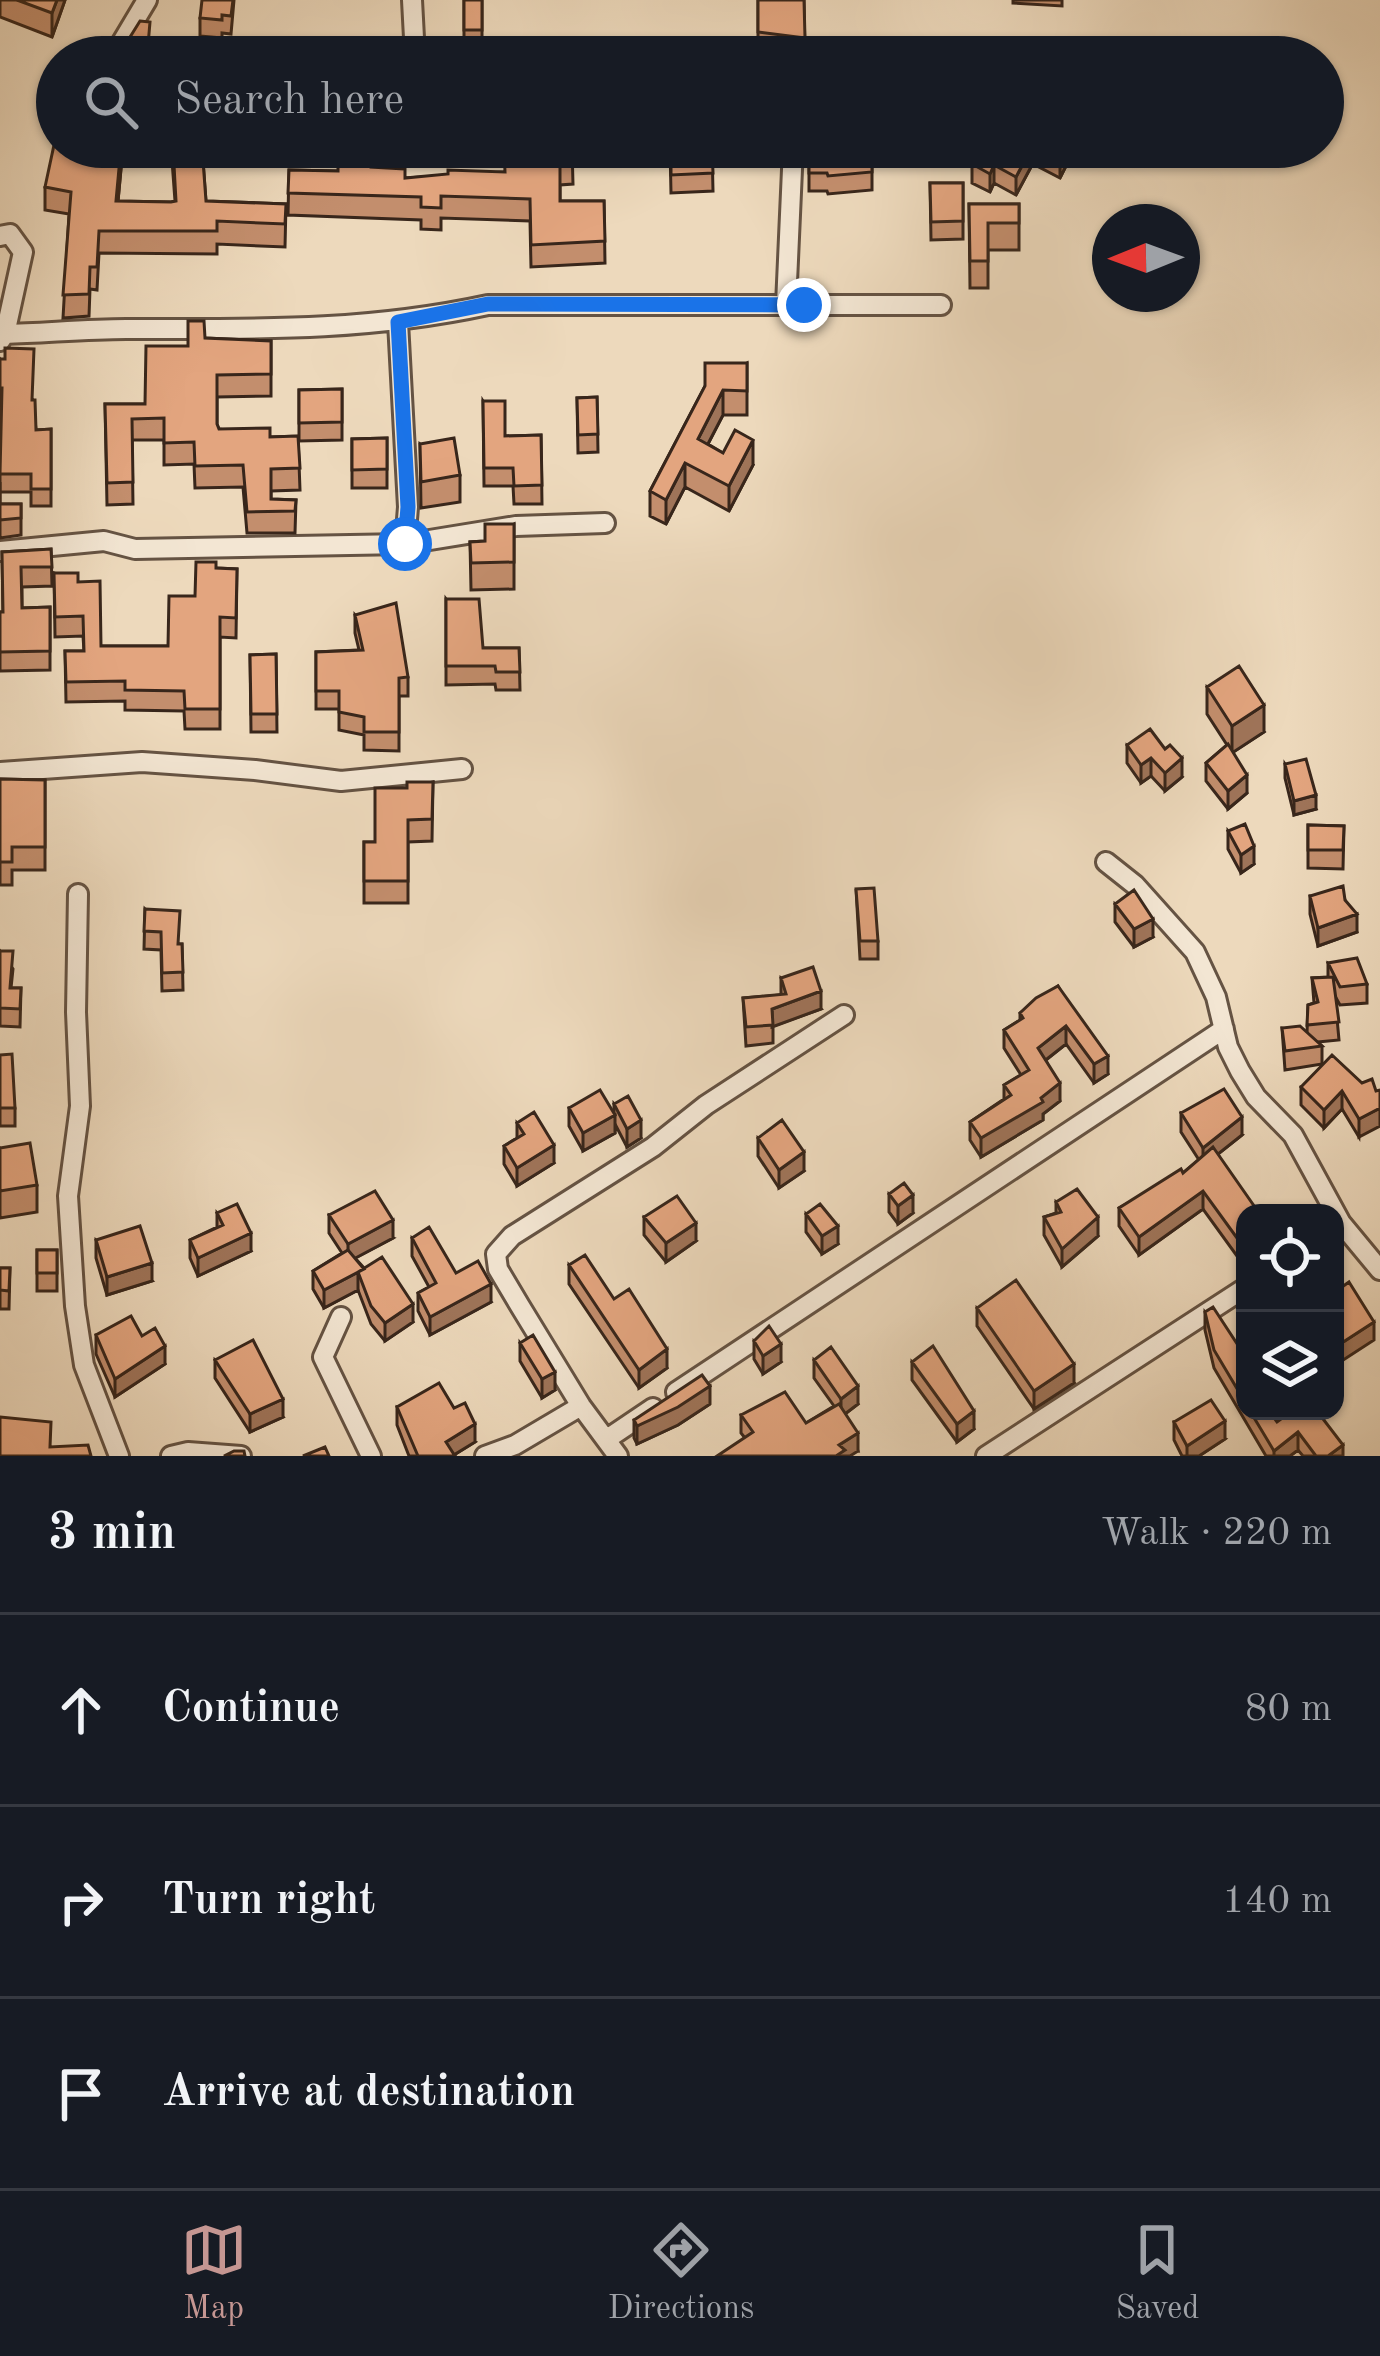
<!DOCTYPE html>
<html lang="en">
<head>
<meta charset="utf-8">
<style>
	:root { --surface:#171b24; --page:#242831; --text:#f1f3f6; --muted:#9ea1a6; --line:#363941; --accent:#c59692 }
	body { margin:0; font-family:"Old Standard TT",serif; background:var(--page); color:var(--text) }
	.controls { position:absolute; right:36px; bottom:36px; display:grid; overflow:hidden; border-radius:24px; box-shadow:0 3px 9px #0004 }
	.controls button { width:108px; height:108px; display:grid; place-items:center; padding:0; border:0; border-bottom:3px solid var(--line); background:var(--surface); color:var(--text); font:60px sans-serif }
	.compass { position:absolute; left:1092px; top:204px; width:108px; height:108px; border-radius:50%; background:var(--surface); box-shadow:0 3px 9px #0004; rotate:269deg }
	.stop { position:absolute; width:36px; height:36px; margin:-27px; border:9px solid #1a73e8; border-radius:50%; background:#fff }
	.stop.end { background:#1a73e8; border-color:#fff; box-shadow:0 3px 12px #0008 }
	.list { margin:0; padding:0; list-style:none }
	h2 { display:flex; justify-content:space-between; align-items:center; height:156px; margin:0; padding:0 48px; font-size:51px }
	h2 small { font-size:39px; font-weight:400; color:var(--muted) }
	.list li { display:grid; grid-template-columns:78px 1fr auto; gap:36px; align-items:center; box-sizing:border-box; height:192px; padding:0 48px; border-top:3px solid var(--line) }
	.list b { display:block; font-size:45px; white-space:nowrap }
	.list em { font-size:39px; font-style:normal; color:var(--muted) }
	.icon { flex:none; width:66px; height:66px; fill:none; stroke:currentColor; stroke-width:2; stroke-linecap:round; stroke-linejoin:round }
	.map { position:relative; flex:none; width:1380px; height:1456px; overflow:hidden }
	.search { position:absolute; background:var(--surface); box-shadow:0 3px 9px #0004; left:36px; right:36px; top:36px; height:132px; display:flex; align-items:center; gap:30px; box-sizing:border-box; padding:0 42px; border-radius:66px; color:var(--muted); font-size:45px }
	.sheet { height:732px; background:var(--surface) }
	nav { display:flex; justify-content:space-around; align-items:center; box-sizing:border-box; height:168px; border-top:3px solid var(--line); background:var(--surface); font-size:33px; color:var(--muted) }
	nav a { display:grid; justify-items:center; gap:6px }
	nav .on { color:var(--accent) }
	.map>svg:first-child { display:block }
</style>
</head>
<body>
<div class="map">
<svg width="1380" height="1456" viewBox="0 0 1380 1456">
	<rect width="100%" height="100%" fill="#edd9bc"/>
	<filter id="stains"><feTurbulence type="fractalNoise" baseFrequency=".00167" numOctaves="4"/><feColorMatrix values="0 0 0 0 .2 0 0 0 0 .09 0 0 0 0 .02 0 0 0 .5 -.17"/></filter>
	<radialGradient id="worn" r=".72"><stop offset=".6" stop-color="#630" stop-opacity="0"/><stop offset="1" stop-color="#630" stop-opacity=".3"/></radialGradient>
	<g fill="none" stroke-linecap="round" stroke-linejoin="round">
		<defs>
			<path id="minor" d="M412,0L415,57
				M113,57L147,0
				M0,236L10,234L23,252L5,334
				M786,305L793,147
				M398,322L408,507L405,544
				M0,341L5,334C45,333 86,329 126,329C253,329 363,332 488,305H941
				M0,551L104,541L135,549L405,544L516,526L605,523
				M0,772L142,762L255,770L341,781L462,769
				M1106,862L1135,885L1195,952L1216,997L1228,1047L1240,1071L1256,1097L1293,1135L1341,1223L1380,1270
				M78,894L76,1012L80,1106L68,1196L75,1306L84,1365L119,1456
				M341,1317L323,1357L371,1456
				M676,1392L1224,1029
				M607,1439L653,1408
				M171,1456L188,1452L241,1456
				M485,1456L515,1445L581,1406
				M618,1456L581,1406L520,1306L498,1269L496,1254L512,1236L653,1147L706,1105L844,1015
				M986,1456L1245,1288"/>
		</defs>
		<!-- minor casing -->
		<use href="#minor" stroke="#655343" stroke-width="24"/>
		<!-- minor -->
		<use href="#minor" stroke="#f3e6d3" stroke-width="18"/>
	</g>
	<!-- wall -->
	<path fill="#c38e6d" stroke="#38261b" stroke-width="3" d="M0,0H65L52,37L0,17Z
		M234,0L231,34L222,33V38L200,36V18Z
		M464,0H482V50H464Z
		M758,0H804L805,56L758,50Z
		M1013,0H1062V6L1013,3Z
		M99,147H123L118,201L171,202L175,201L171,147H202L206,201L286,204L285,247L217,244V254L99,253L97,290L90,289L89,316L63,318L69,214L45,210V187L98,151Z
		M572,147L573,184L560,185V201H604L605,263L531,267L530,221L441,218V230L421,229V220L288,215L289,170L338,171L371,167L405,178L504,172Z
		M670,147H712L713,191L671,193Z
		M809,147L872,148V190L828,194L827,191H809Z
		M1072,147V154L1060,178L1039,167V149Z
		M972,164L1032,165L1016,195L994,183L990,192L972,183Z
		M930,183H963V239L931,240Z
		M969,204H1019V250H988V288H970Z
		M205,338L271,341V396L217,397V424L219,429L270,437L298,436L300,490L271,491V499L296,500L295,533H247L243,487L195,488L194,464L164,465V440H132L133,504L107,505L105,404H145L188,346Z
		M0,359L33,400L36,430L51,429V506H31V492H0V504H21V535L0,538V436H2V406H0Z
		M747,363V415H723L708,444L723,453L753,465L729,511L685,487L666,524L650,516V491L705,386Z
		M342,389V440L299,441V390Z
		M597,397L598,452L578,453L577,398Z
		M483,401L505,436L541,435L542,504H514L513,486H484Z
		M387,438V488H352V439Z
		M420,444L460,475V502L421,508Z
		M514,524V589L471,590L470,542L485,541Z
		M51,549L52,586L22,587V608L50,607V670L0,671V612H3L2,552Z
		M216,568L237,569L236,638L220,637V729H185L184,711L125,710V701L66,702L65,651H84L83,636L55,637L54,573L78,582L101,646H168L195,596Z
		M446,599L483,648H519L520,690H496L495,684L446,685Z
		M355,615L408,677V696H399V751L364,750V735L339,730V709H316V652L359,650L355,633Z
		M276,654L277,732H251L250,655Z
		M1207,687L1264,732L1233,752L1247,793L1228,809L1206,781V763L1227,745L1207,714Z
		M1127,745L1182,777L1165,791L1151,776L1141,783L1127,763Z
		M1285,764L1316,809L1294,815L1285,778Z
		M0,779L45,780V870H12V885H0Z
		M433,782L432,841L408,842V903H364V842H375L407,788Z
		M1308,825L1344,826L1343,869L1308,868Z
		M1228,831L1254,864L1241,873L1228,849Z
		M856,889L878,941V959H860Z
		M1310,896L1345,900L1357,932L1318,946L1310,914Z
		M1115,904L1153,937L1134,947L1115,922Z
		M145,909L179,944H182L183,990L162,991L161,950L144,949Z
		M0,951L13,969L11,988H21L20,1027L0,1026Z
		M1328,963L1367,984V1003L1340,1005L1335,996L1339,1040L1318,1042L1322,1046V1064L1285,1070L1282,1028L1307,1033L1308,1005L1314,1003L1312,978L1328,977Z
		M781,978L821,1009L773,1026V1043L746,1046L743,998L781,995Z
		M1058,986L1108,1074L1094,1083L1066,1044L1046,1060L1060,1101L1043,1114V1120L981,1157L970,1140V1122L1004,1099V1085L1021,1075L1004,1048V1030L1020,1020V1013Z
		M0,1055L15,1108V1126H0Z
		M1362,1083L1359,1137L1342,1109L1324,1128L1301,1105V1087Z
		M614,1104L641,1138L627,1147L615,1124V1133L583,1151L569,1126V1108L614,1113Z
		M1181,1113L1242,1135L1218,1154L1245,1213V1267L1203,1209L1139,1255L1119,1226V1208L1183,1173L1199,1160L1181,1132Z
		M517,1123L554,1163L517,1186L504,1164V1146L517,1138Z
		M758,1138L804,1171L779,1188L758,1156Z
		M0,1148L37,1185V1212L0,1218Z
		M889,1194L913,1213L898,1224L889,1212Z
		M1056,1202L1098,1236L1062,1267L1044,1235V1217L1056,1213Z
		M217,1213L251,1251L198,1276L190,1258V1240L217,1227Z
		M806,1214L838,1244L822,1254L806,1232Z
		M329,1215L393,1238L355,1258L413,1322L385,1341L371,1324L358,1290L324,1308L313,1289V1271L342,1253L329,1233Z
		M644,1217L696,1241L666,1262L644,1235Z
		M412,1238L456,1273L491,1302L430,1335L418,1311V1293L429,1287L412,1256Z
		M96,1240L152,1281L107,1295L96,1258Z
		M37,1250H57V1291H37Z
		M569,1265L667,1368L639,1388L569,1284Z
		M0,1268H10L9,1309H0Z
		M977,1308L1074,1383L1034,1409L977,1326Z
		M1205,1312L1245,1356V1411H1269L1277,1422L1343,1456H1303L1298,1450L1290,1456H1266L1214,1368L1205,1330Z
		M96,1335L142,1336L165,1364L115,1397L96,1354Z
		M754,1341L781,1362L763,1374L754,1359Z
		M520,1343L555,1390L542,1398L520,1361Z
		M215,1360L283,1417L250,1432L215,1378Z
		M814,1360L858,1404L845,1414L858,1451L745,1438L741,1433V1415L806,1423L834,1406L814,1378Z
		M912,1362L974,1429L957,1442L912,1380Z
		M710,1404L678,1425L637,1444L634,1438V1420Z
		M397,1407L475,1442L454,1455L455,1456H409L397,1425Z
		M1174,1422L1225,1439L1199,1456H1182L1174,1440Z"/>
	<!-- shaded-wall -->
	<path fill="#9f7459" stroke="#38261b" stroke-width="3" d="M57,0H65L52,37V13Z
		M121,147H123L116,223V201Z
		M1032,147V165L1016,195V177Z
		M1066,147H1072V154L1060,178V159Z
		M994,165V183L990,192V174Z
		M723,390V415L698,463V439Z
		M753,440V465L729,511V486Z
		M685,463V487L666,524V500Z
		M1264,705V732L1232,753V726Z
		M1151,758V776L1141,783V765Z
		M1182,758V777L1165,791V773Z
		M1247,775V793L1228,809V791Z
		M1316,795V809L1294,815V801Z
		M1254,846V864L1241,873V855Z
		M1357,914V932L1318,946V928Z
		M1153,919V937L1134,947V929Z
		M821,991V1009L772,1027V1009Z
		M1066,1026V1044L1038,1066V1048Z
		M1108,1056V1074L1094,1083V1064Z
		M1060,1083V1101L1043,1114V1120L981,1157V1138Z
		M1342,1091V1109L1324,1128V1110Z
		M1380,1108V1126L1359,1137V1119Z
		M615,1115V1133L583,1151V1133Z
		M1242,1117V1135L1203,1166V1148Z
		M641,1120V1138L627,1147V1129Z
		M554,1145V1163L517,1186V1168Z
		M804,1152V1171L779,1188V1170Z
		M1203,1191V1209L1139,1255V1237Z
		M913,1195V1213L898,1224V1206Z
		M1098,1217V1236L1062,1267V1249Z
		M393,1220V1238L348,1262V1244Z
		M696,1223V1241L666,1262V1243Z
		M838,1226V1244L822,1254V1236Z
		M251,1233V1251L198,1276V1258Z
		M152,1263V1281L107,1295V1277Z
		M364,1269L358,1272V1290L324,1308V1290Z
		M491,1284V1302L430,1335V1317Z
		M413,1304V1322L385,1341V1323Z
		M1374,1322V1340L1337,1364V1346Z
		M781,1344V1362L763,1374V1356Z
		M165,1346V1364L115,1397V1379Z
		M667,1349V1368L639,1388V1370Z
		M1074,1364V1383L1034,1409V1391Z
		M555,1372V1390L542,1398V1379Z
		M710,1386V1404L678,1425L637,1444V1426Z
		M858,1386V1404L841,1417V1399Z
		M283,1399V1417L250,1432V1414Z
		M974,1411V1429L957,1442V1424Z
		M1225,1421V1439L1199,1456H1187V1446Z
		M475,1424V1442L452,1456L446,1442Z
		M1298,1432V1450L1290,1456H1274V1451Z
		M858,1433V1451L850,1456H836L839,1445Z
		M1343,1445V1456H1328Z"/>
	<!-- building -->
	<path fill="#e3a57f" stroke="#38261b" stroke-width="3" d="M17,0H57L52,13Z
		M202,0H233L231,16L222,15V20L200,18Z
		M464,0H482V30H464Z
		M758,0H804L805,38L758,32Z
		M140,21L150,22L147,57H122V50Z
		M54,145L57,147L98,151L99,147H121L116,201L171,202L176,201L173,147H202L206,201L286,204L285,224L217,221V231H99L97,267H90L89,294L63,295L71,192L45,187Z
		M338,147H371V167L405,169V178L448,174V170L505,172L504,147H572L573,162L560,163V201H604L605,241L531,245L530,199L441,196V208L421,207V197L288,193L289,170L338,171Z
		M671,147H712L713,173L671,175Z
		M809,147L872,148V172L828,176L827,173H809Z
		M981,147L1007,148L1032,147L1016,177L994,165L990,174L972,164Z
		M1040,147H1066L1060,159L1039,149Z
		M930,183H963V221L931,222Z
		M969,204H1019V223H988V261H970Z
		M188,321H204L205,338L271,341V374L217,375V424L219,429L270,428V437L298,436L300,468L271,469V499L296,500L295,511L247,512L243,465L195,466L194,442L164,443V418L132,419L133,482L107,483L105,404H145L146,346H188Z
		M5,348L34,349L32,400H35L36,430L51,429V489H31V474H0L2,388H0V359H5Z
		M705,363H747V391L723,390L698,439L723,453L735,430L753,440L729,486L685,463L666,500L650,491L705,386Z
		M342,389V422L299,423V390Z
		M597,397L598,434L578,435L577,398Z
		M483,401H505V436L541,435L542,485L514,486L513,468H484Z
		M387,438V469L352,470V439Z
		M454,438L460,475L421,482L420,444Z
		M0,482V504H21V518L0,520Z
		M485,524H514V562L471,563L470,542L485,541Z
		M51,549L52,567H21L22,608L50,607V651L0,652V612H3L2,552Z
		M196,562H216V568L237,569L236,618L220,617V709H185L184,691L125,690V681L66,682L65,651H84L83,616L55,617L54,573H78V582L100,581L101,646H168L169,596H195Z
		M446,599H479L483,648H519L520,672H496L495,666H446Z
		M396,603L408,677L399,678V732H364V717L339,712V691H316V652L363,650L355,615Z
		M276,654L277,714H251L250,655Z
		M1239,666L1264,705L1232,726L1207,687Z
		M1150,729L1165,749L1170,745L1182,758L1165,773L1151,758L1141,765L1127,745Z
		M1228,744L1247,775L1228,791L1206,763Z
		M1306,759L1316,795L1294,801L1285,764Z
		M0,779L45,780V847H12V862H0Z
		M407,782H433L432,819L408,820V881H364V842H375V788H407Z
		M1245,824L1254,846L1241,855L1228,831Z
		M1308,825L1344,826L1343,850H1308Z
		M1343,886L1345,900L1357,914L1318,928L1310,896Z
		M874,888L878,941H860L856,889Z
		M1134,890L1153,919L1134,929L1115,904Z
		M145,909L180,911L178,944H182L183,972L162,973L161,932L144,931Z
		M0,951H13L10,988H21L20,1009L0,1008Z
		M1357,958L1367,984L1340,987L1328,963Z
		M813,967L821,991L772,1009L773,1025L746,1027L743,998L786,994L781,978Z
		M1333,977L1339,1022L1307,1025L1308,1005L1318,1002L1312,978Z
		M1058,986L1108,1056L1094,1064L1066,1026L1038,1048L1060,1083L1041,1098L1043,1102L981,1138L970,1122L1011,1095L1004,1085L1029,1070L1004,1030L1023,1018L1020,1013L1036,998Z
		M1300,1026L1322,1046L1285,1051L1282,1028Z
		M12,1054L15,1108H0V1055Z
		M1332,1055L1362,1083L1372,1079L1376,1091L1380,1090V1108L1359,1119L1342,1091L1324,1110L1301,1087Z
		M1224,1089L1242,1117L1203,1148L1181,1113Z
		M600,1090L615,1115L583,1133L569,1108Z
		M628,1096L641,1120L627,1129L614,1104Z
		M534,1112L554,1145L517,1168L504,1146L524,1134L517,1123Z
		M782,1120L804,1152L779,1170L758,1138Z
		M30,1143L37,1185L0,1191V1148Z
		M1213,1147L1259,1213H1245V1249L1203,1191L1139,1237L1119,1208L1181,1169L1183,1173Z
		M904,1183L913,1195L898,1206L889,1194Z
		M1077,1189L1098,1217L1062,1249L1044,1217L1061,1212L1056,1202Z
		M375,1191L393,1220L348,1244L329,1215Z
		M677,1196L696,1223L666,1243L644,1217Z
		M237,1204L251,1233L198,1258L190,1240L223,1225L217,1213Z
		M820,1204L838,1226L822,1236L806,1214Z
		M140,1226L152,1263L107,1277L96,1240Z
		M429,1227L456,1273L478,1261L491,1284L430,1317L418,1293L436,1283L412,1238Z
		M37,1250H57V1273H37Z
		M348,1250L364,1269L324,1290L313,1271Z
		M585,1255L614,1299L629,1289L667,1349L639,1370L569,1265Z
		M382,1257L413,1304L385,1323L371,1306L358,1272Z
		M0,1268H10L9,1291L0,1290Z
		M1016,1280L1074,1364L1034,1391L977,1308Z
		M1349,1282L1374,1322L1337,1346L1335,1343V1292Z
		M1213,1307L1245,1356V1402L1214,1350L1205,1312Z
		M131,1316L142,1336L155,1328L165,1346L115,1379L96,1335Z
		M769,1326L781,1344L763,1356L754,1341Z
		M533,1335L555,1372L542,1379L520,1343Z
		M253,1340L283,1399L250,1414L215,1360Z
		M933,1346L974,1411L957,1424L912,1362Z
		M831,1347L858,1386L841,1399L814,1360Z
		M702,1375L710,1386L678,1407L637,1426L634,1420Z
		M439,1383L454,1408L465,1403L475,1424L446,1442L455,1456H418L397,1407Z
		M785,1392L806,1423L839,1404L858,1433L839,1445L845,1450L836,1456H717L753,1432L741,1415Z
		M1211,1400L1225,1421L1187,1446L1174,1422Z
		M1250,1411H1269L1277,1422L1292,1411H1317L1343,1445L1328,1456H1316L1298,1432L1274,1451Z
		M0,1417L51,1422L50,1447L88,1445L91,1456H0Z
		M325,1447L329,1456H303Z
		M234,1451H244L245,1456H224Z"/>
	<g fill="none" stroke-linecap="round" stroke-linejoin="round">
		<!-- route -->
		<path stroke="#1a73e8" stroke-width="15" d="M405,544L408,507L398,322L488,304L804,305"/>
	</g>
	<rect width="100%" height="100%" filter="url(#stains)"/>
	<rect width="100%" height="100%" fill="url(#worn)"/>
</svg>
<div class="controls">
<button><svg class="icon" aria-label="locate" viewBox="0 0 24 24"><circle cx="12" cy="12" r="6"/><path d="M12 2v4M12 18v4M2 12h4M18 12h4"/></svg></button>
<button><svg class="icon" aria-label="layers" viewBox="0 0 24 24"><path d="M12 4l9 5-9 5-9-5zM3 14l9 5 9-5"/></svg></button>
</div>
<svg class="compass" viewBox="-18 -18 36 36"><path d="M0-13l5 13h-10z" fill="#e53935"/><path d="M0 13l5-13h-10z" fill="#9ea1a6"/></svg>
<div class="stop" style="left:405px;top:544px"></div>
<div class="stop end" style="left:804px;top:305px"></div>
<div class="search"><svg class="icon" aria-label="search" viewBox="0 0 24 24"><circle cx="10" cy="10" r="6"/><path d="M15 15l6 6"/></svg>Search here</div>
</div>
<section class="sheet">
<h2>3 min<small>Walk · 220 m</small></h2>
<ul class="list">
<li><svg class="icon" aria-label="ahead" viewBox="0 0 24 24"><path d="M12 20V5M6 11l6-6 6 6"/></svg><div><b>Continue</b></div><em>80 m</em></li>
<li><svg class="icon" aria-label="right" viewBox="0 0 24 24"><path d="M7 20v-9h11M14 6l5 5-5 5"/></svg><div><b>Turn right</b></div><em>140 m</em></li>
<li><svg class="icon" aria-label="arrive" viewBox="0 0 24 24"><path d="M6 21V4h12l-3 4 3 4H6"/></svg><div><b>Arrive at destination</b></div></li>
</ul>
</section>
<nav>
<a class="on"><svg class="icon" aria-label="map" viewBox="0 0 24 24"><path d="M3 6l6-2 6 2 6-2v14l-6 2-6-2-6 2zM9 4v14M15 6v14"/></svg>Map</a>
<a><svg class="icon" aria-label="directions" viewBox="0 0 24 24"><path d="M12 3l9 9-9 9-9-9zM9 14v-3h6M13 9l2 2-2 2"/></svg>Directions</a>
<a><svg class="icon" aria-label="saved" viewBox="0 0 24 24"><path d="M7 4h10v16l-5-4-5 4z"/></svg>Saved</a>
</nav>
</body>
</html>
